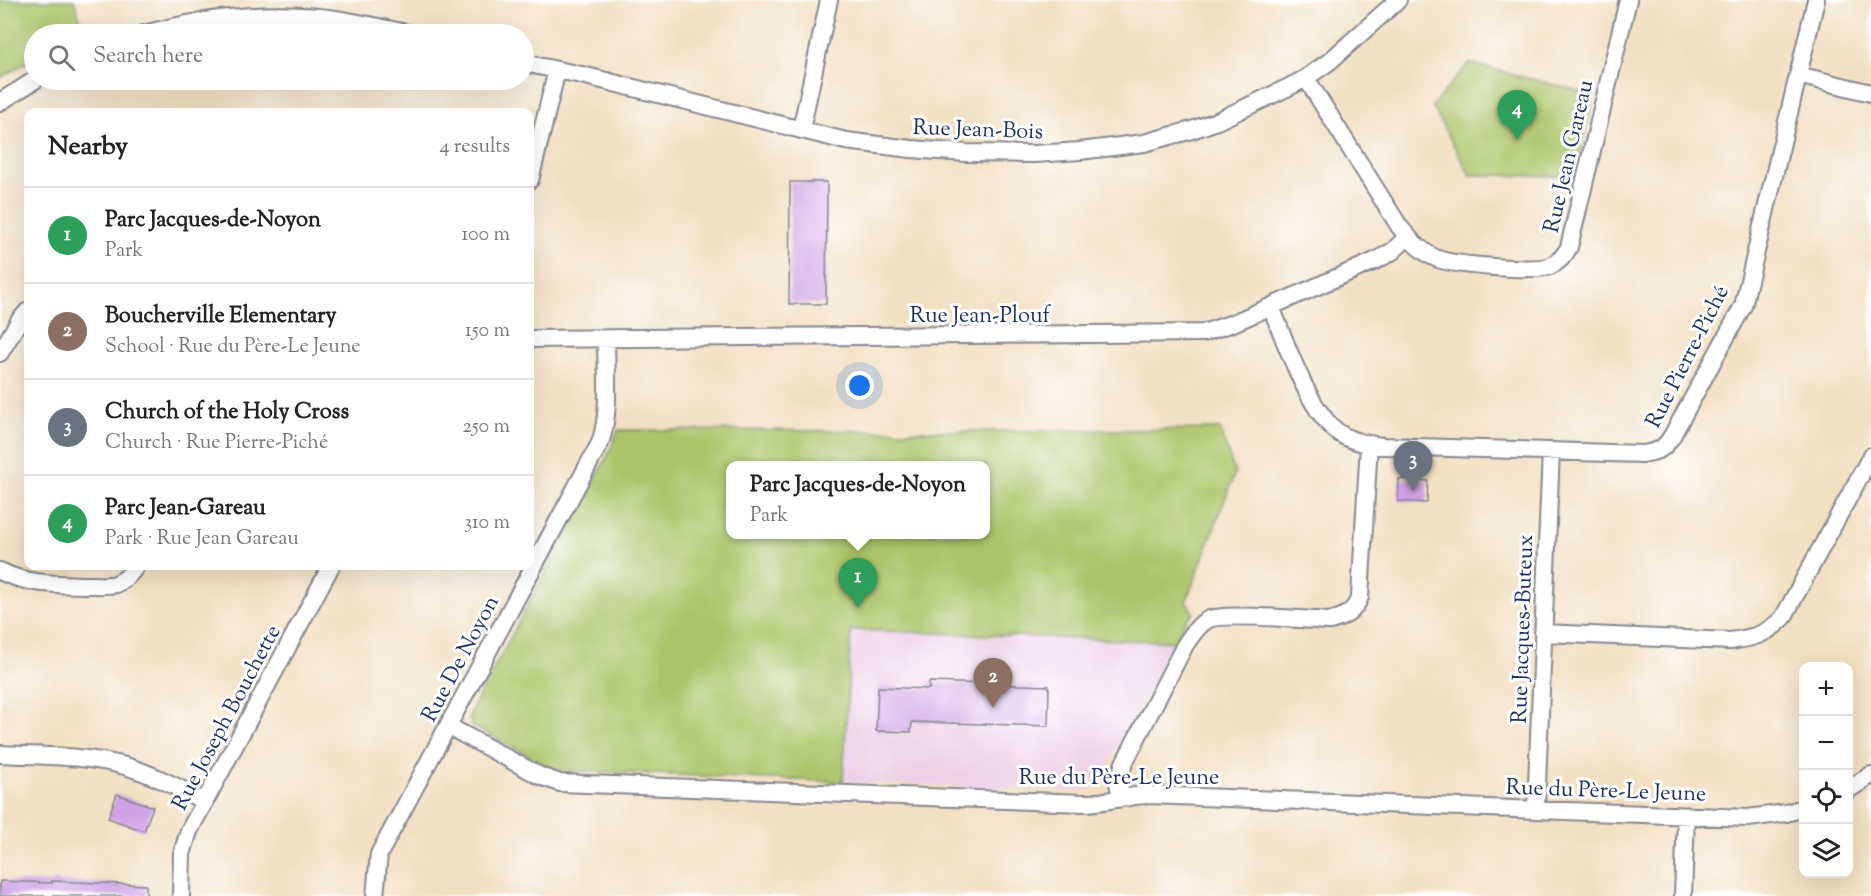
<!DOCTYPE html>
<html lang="en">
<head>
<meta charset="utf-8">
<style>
	:root { --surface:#fff; --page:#f6f6f6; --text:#222; --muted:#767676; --line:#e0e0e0; --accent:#7c3aed }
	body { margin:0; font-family:"Sorts Mill Goudy",serif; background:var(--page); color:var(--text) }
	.controls { position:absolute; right:18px; bottom:18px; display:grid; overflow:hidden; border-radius:12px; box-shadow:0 6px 24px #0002 }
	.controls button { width:54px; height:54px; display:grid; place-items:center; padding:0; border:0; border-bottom:2px solid var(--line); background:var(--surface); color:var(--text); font:30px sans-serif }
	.you { position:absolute; left:860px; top:386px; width:21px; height:21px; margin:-15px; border:4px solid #fff; border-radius:50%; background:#1a73e8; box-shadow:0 0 0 9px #1a73e833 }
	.badge { display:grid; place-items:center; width:39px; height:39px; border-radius:50%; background:var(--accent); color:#fff; font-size:20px; font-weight:700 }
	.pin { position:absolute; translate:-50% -50px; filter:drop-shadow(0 2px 3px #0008) }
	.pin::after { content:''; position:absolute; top:32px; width:21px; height:18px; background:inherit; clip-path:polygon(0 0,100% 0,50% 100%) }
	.popup { position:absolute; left:726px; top:461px; width:264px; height:78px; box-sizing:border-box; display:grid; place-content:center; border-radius:12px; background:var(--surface); filter:drop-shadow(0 2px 4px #0005); font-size:20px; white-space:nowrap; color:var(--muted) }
	.popup b { font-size:22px; color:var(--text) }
	.popup::after { content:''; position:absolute; left:50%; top:100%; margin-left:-12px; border:12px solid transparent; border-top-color:var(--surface) }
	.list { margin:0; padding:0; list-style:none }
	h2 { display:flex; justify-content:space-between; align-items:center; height:78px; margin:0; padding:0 24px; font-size:26px }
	h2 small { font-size:20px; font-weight:400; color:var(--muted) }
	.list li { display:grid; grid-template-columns:39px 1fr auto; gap:18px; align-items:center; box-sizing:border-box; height:96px; padding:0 24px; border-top:2px solid var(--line) }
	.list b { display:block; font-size:22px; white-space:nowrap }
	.list p { margin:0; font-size:20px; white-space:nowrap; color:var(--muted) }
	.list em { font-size:20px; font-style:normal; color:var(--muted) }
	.icon { flex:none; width:33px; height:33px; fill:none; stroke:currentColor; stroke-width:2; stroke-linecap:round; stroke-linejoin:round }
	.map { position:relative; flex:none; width:1871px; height:896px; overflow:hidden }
	.search { position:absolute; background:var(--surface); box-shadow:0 6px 24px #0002; left:24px; top:24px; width:510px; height:66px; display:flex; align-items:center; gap:15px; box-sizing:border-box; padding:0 21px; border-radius:33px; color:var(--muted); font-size:22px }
	.panel { position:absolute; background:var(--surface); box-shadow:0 6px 24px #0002; left:24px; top:108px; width:510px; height:462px; border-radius:12px }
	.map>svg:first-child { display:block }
</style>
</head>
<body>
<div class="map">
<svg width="1871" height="896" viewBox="0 0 1871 896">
	<rect width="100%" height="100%" fill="#fff"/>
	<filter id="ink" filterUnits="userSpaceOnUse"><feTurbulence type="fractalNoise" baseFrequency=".0167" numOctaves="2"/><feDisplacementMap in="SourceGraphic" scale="12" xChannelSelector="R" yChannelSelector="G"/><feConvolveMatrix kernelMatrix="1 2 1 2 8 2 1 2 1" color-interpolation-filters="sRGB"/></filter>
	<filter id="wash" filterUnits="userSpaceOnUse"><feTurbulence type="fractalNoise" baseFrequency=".008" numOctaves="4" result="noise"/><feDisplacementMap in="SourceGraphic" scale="24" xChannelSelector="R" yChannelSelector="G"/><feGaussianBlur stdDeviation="1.35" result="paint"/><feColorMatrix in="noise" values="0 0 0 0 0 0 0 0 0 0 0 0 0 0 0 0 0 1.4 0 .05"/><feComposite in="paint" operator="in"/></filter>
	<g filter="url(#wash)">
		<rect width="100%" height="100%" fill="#f2e0c2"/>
		<!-- built -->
		<path fill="#edd0e8" d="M851,630L1175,642L1104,773L1098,784L1090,789L1084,791L843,782Z"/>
		<!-- green -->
		<path fill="#acc469" stroke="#647a64" stroke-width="1.5" fill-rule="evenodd" d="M0,0H74L85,34H34V58L0,78Z
			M1469,63L1594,95L1575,176L1470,175L1432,106Z
			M1220,429L1235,473L1186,602L1194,613L1185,621L1175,642L851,630L843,782L556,770L472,726L469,720L471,711L609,453L618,430L984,431ZM730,466H986V534H730Z"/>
		<g id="blocks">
			<!-- building -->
			<path fill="#cfa0e4" d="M790,182H827L826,304H789Z
				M1399,479L1428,481L1427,503L1398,501Z
				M929,682L1049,686L1048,726L912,722L911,732L876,731L878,687L929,689Z
				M117,794L153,807L144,831L108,818Z
				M0,881L52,883V881L146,885V896H0Z"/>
		</g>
	</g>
	<g filter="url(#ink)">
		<use href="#blocks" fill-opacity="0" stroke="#868890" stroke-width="1.5"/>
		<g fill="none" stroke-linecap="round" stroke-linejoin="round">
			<defs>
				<path id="minor" d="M144,34C197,20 249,13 303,16C340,17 376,27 412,34
					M524,63L586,76L846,141L911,149L966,153L1034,154L1080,151L1144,143L1192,130L1217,121L1289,87L1306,78L1330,61L1398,0
					M1798,75L1871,93
					M1306,78L1399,226C1409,239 1422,253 1438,259C1454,265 1534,272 1550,266C1559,262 1565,255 1569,247L1628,0
					M0,102L35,80
					M801,130L829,0
					M530,180L557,70
					M1271,307C1286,342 1308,411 1339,433C1352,442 1367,444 1383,446L1643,454C1659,451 1663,450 1672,436L1743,306L1816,0
					M530,339L1203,333L1233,323L1377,260L1393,251L1407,237
					M0,353L19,321L28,311
					M0,571C27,585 57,584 87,585C96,585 107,586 116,584C125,580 131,574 136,566
					M1543,633L1730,641C1753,638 1766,635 1783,618L1871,456
					M448,726L540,776L560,783L1084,803C1106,803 1127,795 1149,795L1748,818L1786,813L1804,808
					M0,754C41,756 85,755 125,766C153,774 180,788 205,802
					M1848,790L1871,775
					M1121,797L1118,783L1124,763L1185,645C1191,636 1198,625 1207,620C1220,612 1310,620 1330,621C1345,617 1354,612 1360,597L1369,444
					M1536,808L1551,451
					M181,896L182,854L189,831L331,566
					M375,896L379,854L385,843L600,443C611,413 606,371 606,339
					M1683,896L1686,816"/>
			</defs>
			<!-- minor casing -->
			<use href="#minor" stroke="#868890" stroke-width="20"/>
			<!-- minor -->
			<use href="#minor" stroke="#fff" stroke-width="16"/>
		</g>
	</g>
	<g text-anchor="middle" stroke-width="6" stroke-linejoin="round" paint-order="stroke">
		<!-- street labels -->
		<g font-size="22" fill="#1b2f5e" stroke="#fff">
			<text transform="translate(978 128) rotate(2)" y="8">Rue Jean-Bois</text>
			<text transform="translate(1567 156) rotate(-77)" y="8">Rue Jean Gareau</text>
			<text x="980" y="322">Rue Jean-Plouf</text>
			<text transform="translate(1686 356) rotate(-63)" y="8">Rue Pierre-Piché</text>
			<text transform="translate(1521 629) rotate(-88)" y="8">Rue Jacques-Buteux</text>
			<text transform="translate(459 658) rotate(-62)" y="8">Rue De Noyon</text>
			<text transform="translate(225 717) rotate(-62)" y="8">Rue Joseph Bouchette</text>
			<text x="1119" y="784">Rue du Père-Le Jeune</text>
			<text transform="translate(1606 789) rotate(2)" y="8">Rue du Père-Le Jeune</text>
		</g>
	</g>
</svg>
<div class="controls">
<button>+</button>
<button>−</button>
<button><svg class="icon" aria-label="locate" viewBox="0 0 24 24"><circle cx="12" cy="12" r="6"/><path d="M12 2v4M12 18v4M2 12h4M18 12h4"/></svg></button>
<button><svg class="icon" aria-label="layers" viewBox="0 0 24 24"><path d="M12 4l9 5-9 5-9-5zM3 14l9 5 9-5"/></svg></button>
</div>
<div class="you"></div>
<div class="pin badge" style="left:858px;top:608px;background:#2e9e5b">1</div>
<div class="popup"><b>Parc Jacques-de-Noyon</b>Park</div>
<div class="pin badge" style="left:993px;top:708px;background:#8d6e63">2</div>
<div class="pin badge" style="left:1413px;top:491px;background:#6b7280">3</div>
<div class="pin badge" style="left:1517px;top:140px;background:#2e9e5b">4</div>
<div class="search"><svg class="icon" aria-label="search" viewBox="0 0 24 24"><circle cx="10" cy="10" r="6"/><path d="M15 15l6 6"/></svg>Search here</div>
<section class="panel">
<h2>Nearby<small>4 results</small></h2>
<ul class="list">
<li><span class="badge" style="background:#2e9e5b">1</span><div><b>Parc Jacques-de-Noyon</b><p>Park</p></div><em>100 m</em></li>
<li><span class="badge" style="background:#8d6e63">2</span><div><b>Boucherville Elementary</b><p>School · Rue du Père-Le Jeune</p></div><em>150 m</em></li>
<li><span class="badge" style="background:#6b7280">3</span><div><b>Church of the Holy Cross</b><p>Church · Rue Pierre-Piché</p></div><em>250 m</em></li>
<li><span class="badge" style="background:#2e9e5b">4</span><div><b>Parc Jean-Gareau</b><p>Park · Rue Jean Gareau</p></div><em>310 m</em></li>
</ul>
</section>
</div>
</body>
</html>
